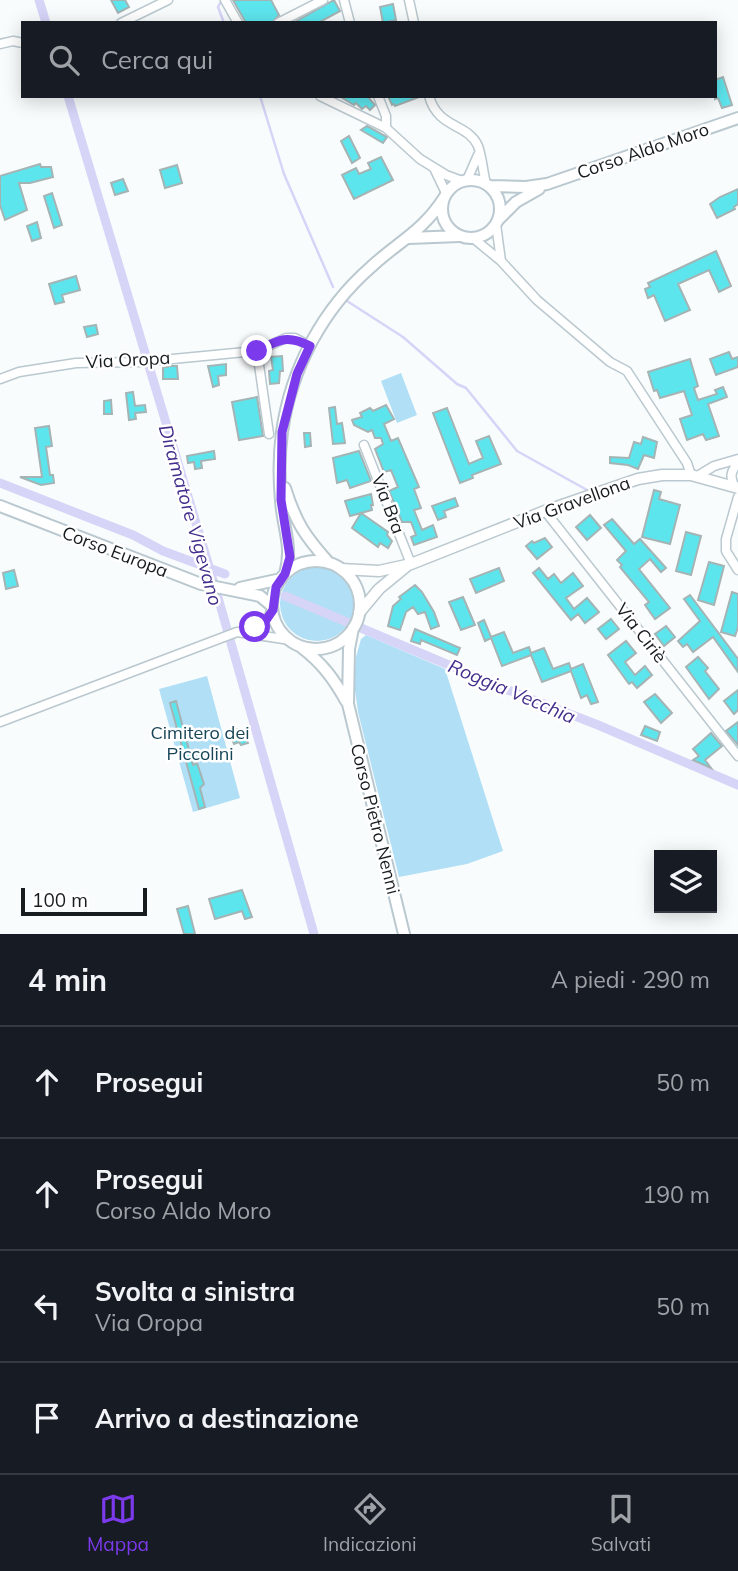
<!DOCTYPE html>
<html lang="it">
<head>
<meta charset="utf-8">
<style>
	:root { --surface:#171b24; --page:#20242c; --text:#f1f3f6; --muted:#9ea1a6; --line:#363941; --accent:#7c3aed }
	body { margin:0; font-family:Mulish,sans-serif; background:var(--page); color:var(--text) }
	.controls { position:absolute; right:21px; bottom:21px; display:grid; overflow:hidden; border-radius:0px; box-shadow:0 4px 18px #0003 }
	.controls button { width:63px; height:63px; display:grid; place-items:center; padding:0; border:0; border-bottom:2px solid var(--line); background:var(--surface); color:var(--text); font:35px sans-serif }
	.scale { position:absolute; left:21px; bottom:18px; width:126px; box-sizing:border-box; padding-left:7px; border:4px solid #171c1f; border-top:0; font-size:19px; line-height:24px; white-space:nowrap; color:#171c1f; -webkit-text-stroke:5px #fff; paint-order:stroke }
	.stop { position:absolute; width:21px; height:21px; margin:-16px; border:5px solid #7c3aed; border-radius:50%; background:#fff }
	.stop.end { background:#7c3aed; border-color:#fff; box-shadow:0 2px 7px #0008 }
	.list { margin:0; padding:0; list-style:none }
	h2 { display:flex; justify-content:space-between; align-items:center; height:91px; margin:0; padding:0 28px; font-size:30px }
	h2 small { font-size:23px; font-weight:400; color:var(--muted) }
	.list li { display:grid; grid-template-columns:46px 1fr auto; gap:21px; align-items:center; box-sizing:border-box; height:112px; padding:0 28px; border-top:2px solid var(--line) }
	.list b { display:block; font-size:26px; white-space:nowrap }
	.list p { margin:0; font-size:23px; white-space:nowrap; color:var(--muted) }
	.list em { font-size:23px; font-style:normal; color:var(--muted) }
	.icon { flex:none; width:38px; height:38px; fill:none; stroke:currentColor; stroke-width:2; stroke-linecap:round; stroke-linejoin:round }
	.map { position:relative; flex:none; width:738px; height:934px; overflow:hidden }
	.search { position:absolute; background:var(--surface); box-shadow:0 4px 18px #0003; left:21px; right:21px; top:21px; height:77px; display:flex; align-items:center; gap:18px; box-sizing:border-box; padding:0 24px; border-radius:0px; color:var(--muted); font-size:26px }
	.sheet { height:539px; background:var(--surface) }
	nav { display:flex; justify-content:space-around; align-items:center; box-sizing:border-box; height:98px; border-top:2px solid var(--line); background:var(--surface); font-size:19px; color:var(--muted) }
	nav a { display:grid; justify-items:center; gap:4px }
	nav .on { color:var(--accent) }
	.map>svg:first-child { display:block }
</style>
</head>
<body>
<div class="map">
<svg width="738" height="934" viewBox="0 0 738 934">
	<rect width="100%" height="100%" fill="#f9fcfd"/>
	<!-- green -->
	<path fill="#b0dff6" d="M401,373L417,415L397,423L381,381Z
		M280 604a37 37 0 1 1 74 0a37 37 0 1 1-74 0Z
		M366,635L445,669L503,851L467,864L399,877L358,712L354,683L356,657L361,639Z
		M207,676L240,798L193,812L159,689Z"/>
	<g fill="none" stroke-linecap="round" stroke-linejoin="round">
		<!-- stream -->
		<path stroke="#d6d4f7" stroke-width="2.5" d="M222,0L218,7L224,23
			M260,96L284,174L333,287
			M347,301L403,337L457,384L466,388L517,451L587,490"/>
		<!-- canal -->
		<path stroke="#d6d4f7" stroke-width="9" d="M39,0L46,23
			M68,96L211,573L314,934
			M0,483L133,535L163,551L225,574
			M285,596L508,690L598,725L738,785"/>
	</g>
	<!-- building -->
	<path fill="#5de5ed" stroke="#a4b4b5" stroke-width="2" d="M111,0H125L129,7L118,13Z
		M233,0H271L279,15L272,23H246Z
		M334,0L340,11L318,23H293Z
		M393,4L396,20L383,23L380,7Z
		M723,77L732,105L722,108L718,98L715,99V80Z
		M339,96H367L375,105L370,110L366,106L362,109L356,103L354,105Z
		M388,96H419V97L395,106L394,104L392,105Z
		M367,126L387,137L383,143L361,130Z
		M349,136L360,158L352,163L341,141Z
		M381,157L393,180L354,199L342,175L356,168L359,174L371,169L368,163Z
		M40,164L41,167H51L53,177L30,183H19L27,210L5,220L0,205V176Z
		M177,165L182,183L165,188L160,170Z
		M123,179L128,191L115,195L111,183Z
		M738,189V204L734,207L735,209L717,218L710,204L720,197Z
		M52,193L62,225L54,228L44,196Z
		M37,222L41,238L32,241L27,226Z
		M716,251L731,286L719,292L709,270L678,284L690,310L665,321L654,295L648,298L645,289L650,287L648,283Z
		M76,276L80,290L62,295L64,302L55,304L49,284Z
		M96,325L98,334L87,337L84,327Z
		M729,352L732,359L738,357V367L716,375L710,359Z
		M282,356L283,371H280L279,383L270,384L269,371L273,370L271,357Z
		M690,359L698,386L694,388L698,400L717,394L715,390L723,387L727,397L708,404L719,436L706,440L703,434L687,440L680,419L692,415L684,391L660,398L657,390L654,391L648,372Z
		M226,364V375L218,376L219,385L213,387L208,366Z
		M170,366H177L178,379H163V368Z
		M133,392L135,406L145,405L146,412L135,413L136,419L129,420L126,393Z
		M257,397L263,436L239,440L232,402Z
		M111,400L112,414H104V401Z
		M386,405L394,419L384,424L391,441L398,438L419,487L414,489L421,508L414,510L422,530L433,525L437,537L414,545L411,537L416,535L411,522H402L389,491L398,487L391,470L384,472L375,449L383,444L381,438H375L372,430L368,432L354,425L352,420L362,417L360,413L370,408L373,411Z
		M335,407L337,424L342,423L345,443L333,444L329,408Z
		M447,408L469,464L483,458L476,441L489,436L501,464L472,475L473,478L460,483L433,413Z
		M49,426L52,446L46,447L50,475H53L54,483L41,485L20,477H42L35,428Z
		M304,433H310L311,446L305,447Z
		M643,437L657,442L654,458L644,455L638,469L628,465L610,463V457L629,458L634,442L641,444Z
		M214,451L215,459L201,461L202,468L195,469L194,462L188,463L187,456Z
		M359,451L371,481L350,488L347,480L337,483L333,458Z
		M654,490L661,492L659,499L680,505L670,544L642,537Z
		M371,494L373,505H371L372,510L350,516L345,501Z
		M455,498L458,506L444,511L446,517L438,520L432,506Z
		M361,513L388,532L387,535L392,541L388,548L380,543L378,547L352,528Z
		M590,515L601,528L587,540L576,527Z
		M612,519L634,544L640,539L666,568L661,572L650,559L639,569L670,608L655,619L645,605L649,602L620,567L622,565L617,560L626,551L604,525Z
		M686,532L701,536L691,575L676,571Z
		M545,538L552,547L537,559L526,546L532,541L534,543Z
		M709,562L724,566L714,605L698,600Z
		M499,568L504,581L476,593L470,579Z
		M539,568L548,579L554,574L561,583L573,573L583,586L566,598L574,609L587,598L599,612L585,623L578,614L571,620L533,573Z
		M14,570L18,586L6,589L3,573Z
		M415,585L422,592L434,612L439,626L431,629L425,612L418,614L413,607L406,612L400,630L388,626L393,606L401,599L399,597Z
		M732,592L738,594V627L735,636L721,632Z
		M690,595L738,659V672L713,637L693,652L687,644L683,647L678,641L700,621L684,599Z
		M463,597L475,625L461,630L449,602Z
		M611,619L619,629L606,639L598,629Z
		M484,620L491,637L504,632L513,653L529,647L531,653L544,648L553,669L569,663L571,669L583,664L598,702L591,704L587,695L581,698L571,671L542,682L531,655L502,666L491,638L485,641L478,623Z
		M666,626L675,637L664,646L655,634Z
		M415,629L460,648L457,655L421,640L420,644L411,641Z
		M626,641L636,653L625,662L635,675L645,666L652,675L637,688L632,682L629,684L608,655Z
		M698,657L708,668L705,671L719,689L709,699L686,667Z
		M738,690V710L734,714L724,701Z
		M655,694L672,713L661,723L644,702Z
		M176,701L193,765L197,763L204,784L200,788L205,807L199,809L170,703Z
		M738,722V745L726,731Z
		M645,726L660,732L657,741L641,735Z
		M237,729L242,732L248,743L241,745L239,742L234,744L230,734Z
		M711,733L722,746L705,760L711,768L693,760L699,756L693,749Z
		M242,890L252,917L245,919L242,911L215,919L209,899Z
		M188,906L195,934H184L177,909Z"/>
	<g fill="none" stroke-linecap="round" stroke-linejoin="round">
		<defs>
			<path id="minor" d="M225,0L238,23
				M344,0L350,23
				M409,0L414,23
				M121,23L168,0
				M278,23L323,0
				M0,44L13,41L23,43
				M320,96L386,128L420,159L446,175L462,181
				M378,96L386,116V128
				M429,96C438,129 468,123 478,146C482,157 483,172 486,184
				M434,168L446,193
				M467,180L478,155
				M496,224L501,261
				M473,238L501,261L537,300L610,362L627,371L687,463L691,475
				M257,351L269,434
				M0,379L19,372L76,363L141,362L257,351L286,338H295L310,346
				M364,445L411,564
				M696,477L714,466L738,459
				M735,487C729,476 731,472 738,462
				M738,497L726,539V551L738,570
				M545,511L738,756
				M243,630L264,623L273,610
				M0,722L237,632L290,640"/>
			<path id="tertiary" d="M341,569L379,571L411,564L545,511L638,479L662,475H691L738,488
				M359,613L379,589L407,566"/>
			<path id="secondary" d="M442 209a29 29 0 1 1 58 0a29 29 0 1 1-58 0Z
				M490,186L526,187L547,184L738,118
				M499,219L516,202L539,189
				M409,238L459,236
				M285,488C296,523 305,536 329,563
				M0,506L201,584L260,596L272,606
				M272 605a44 44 0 1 1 88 0a44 44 0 1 1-88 0Z
				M285,574C293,546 283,529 281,501C279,479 279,454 282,432C291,368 323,309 371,267C399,241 422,232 444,198
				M240,588L281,579
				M353,628L349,649L348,704L404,934
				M301,647C322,663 334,679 346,701"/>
		</defs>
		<!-- minor casing -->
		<use href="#minor" stroke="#bac8cf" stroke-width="11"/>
		<!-- tertiary casing -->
		<use href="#tertiary" stroke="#bac8cf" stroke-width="13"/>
		<!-- secondary casing -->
		<use href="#secondary" stroke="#bac8cf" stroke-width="14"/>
		<!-- minor -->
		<use href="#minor" stroke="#fff" stroke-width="8"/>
		<!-- tertiary -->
		<use href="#tertiary" stroke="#fff" stroke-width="10"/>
		<!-- secondary -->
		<use href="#secondary" stroke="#fff" stroke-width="10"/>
	</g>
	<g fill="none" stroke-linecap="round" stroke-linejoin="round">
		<!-- route -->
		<path stroke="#7c3aed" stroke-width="9" d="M255,627L264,623L273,610L276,587L285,574L290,557L281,500L282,432L297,374L310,346C287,334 278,340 257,351"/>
	</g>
	<g text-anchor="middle" stroke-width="5" stroke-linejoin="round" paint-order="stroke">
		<!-- street labels -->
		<g font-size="18" fill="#171c1f" stroke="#fff">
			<text transform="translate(643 151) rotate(-19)" y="6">Corso Aldo Moro</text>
			<text transform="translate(128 360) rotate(-3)" y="6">Via Oropa</text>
			<text transform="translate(572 503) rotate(-20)" y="6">Via Gravellona</text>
			<text transform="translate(388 504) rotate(69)" y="6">Via Bra</text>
			<text transform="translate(115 552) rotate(21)" y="6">Corso Europa</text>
			<text transform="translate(641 633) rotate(52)" y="6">Via Ciriè</text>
			<text transform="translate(375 819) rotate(76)" y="6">Corso Pietro Nenni</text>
		</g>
		<!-- park labels -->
		<g font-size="18" fill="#174558" stroke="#fff">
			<text x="200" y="739">Cimitero dei<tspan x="200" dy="21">Piccolini</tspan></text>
		</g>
		<!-- water labels -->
		<g font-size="19" font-style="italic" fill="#432e8c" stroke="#fff">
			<text transform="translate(191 515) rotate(74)" y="7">Diramatore Vigevano</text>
			<text transform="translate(512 691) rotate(23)" y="7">Roggia Vecchia</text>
		</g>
	</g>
</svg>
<div class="controls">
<button><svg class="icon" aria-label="layers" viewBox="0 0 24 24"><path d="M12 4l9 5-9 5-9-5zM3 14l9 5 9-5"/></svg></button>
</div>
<div class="scale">100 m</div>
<div class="stop" style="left:255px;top:627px"></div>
<div class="stop end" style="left:257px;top:351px"></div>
<div class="search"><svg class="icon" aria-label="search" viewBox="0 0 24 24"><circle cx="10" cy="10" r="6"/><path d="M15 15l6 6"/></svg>Cerca qui</div>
</div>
<section class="sheet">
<h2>4 min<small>A piedi · 290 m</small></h2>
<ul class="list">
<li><svg class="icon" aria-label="ahead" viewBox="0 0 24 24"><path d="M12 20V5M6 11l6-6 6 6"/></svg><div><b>Prosegui</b></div><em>50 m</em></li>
<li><svg class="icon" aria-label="ahead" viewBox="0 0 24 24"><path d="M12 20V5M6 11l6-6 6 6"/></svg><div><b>Prosegui</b><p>Corso Aldo Moro</p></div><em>190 m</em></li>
<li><svg class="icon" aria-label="left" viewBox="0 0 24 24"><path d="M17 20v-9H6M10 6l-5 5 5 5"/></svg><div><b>Svolta a sinistra</b><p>Via Oropa</p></div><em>50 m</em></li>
<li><svg class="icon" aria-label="arrive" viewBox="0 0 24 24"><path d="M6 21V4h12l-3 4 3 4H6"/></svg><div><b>Arrivo a destinazione</b></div></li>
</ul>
</section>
<nav>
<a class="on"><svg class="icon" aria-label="map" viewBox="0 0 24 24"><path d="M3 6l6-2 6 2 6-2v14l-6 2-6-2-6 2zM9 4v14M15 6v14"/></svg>Mappa</a>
<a><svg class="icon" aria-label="directions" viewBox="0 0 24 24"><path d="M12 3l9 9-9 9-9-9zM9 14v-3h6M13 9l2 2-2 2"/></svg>Indicazioni</a>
<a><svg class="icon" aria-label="saved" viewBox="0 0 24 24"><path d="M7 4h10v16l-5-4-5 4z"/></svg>Salvati</a>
</nav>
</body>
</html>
